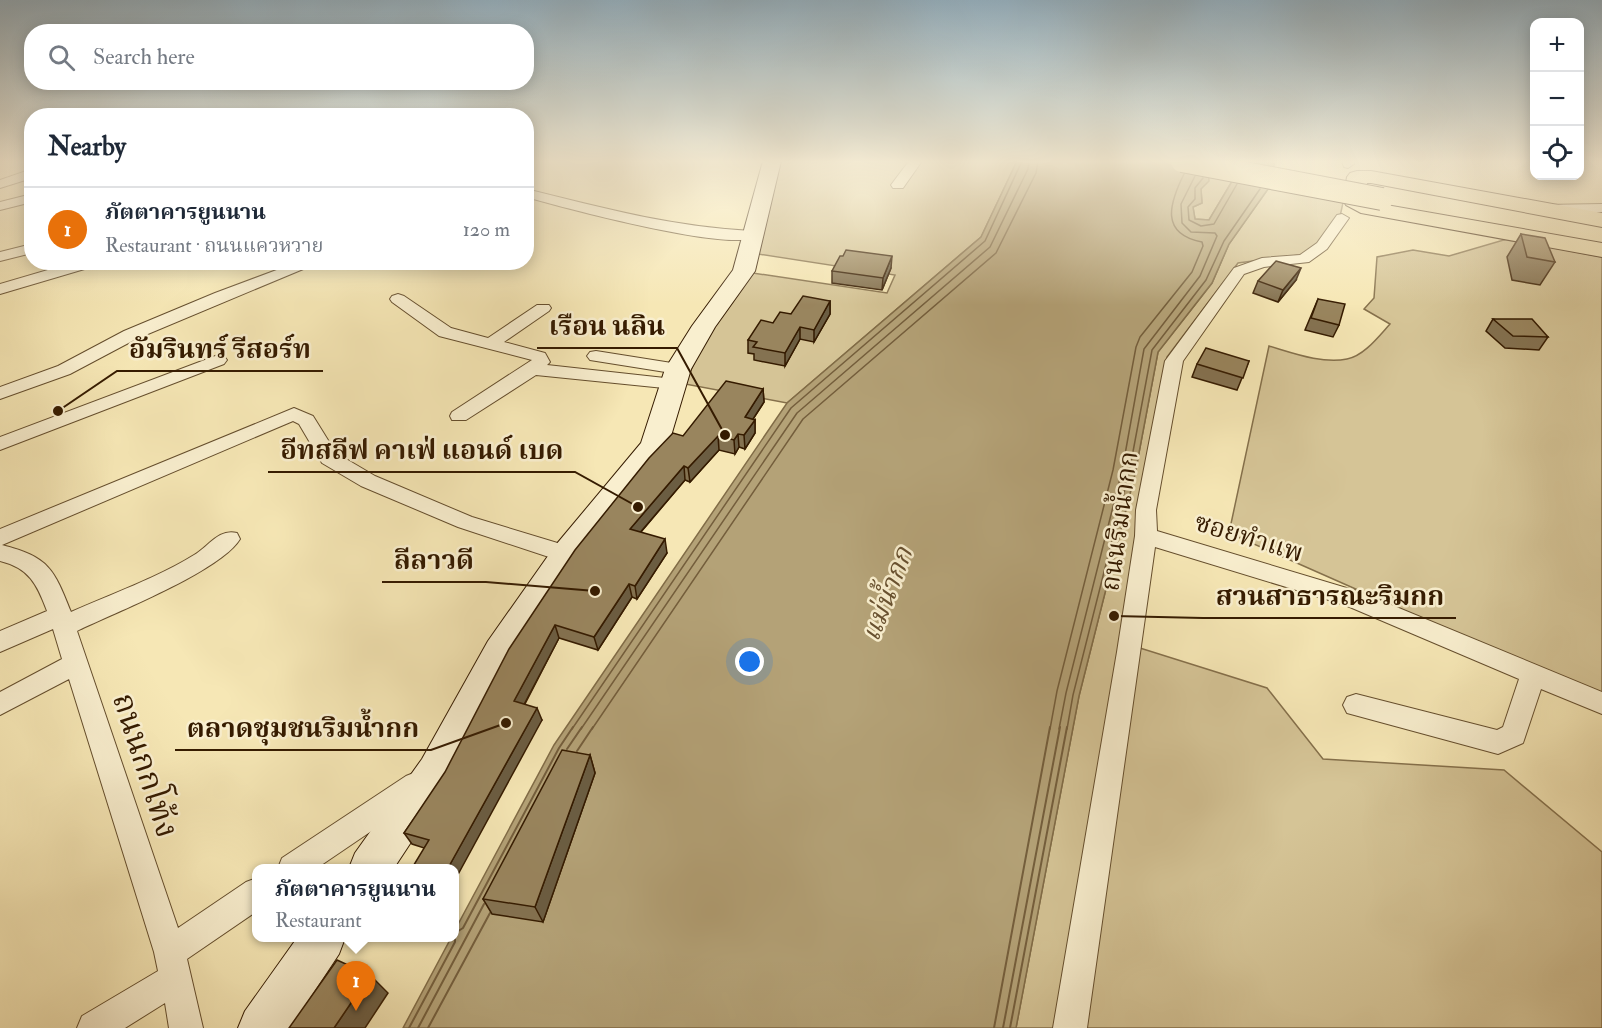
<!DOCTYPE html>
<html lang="en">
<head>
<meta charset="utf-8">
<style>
	:root { --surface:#fff; --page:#f2f2f3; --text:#1f2937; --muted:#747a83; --line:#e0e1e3; --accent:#d93025 }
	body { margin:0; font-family:"IM FELL Double Pica","Noto Serif Thai",serif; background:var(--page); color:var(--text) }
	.controls { position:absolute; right:18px; top:18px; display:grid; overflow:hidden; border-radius:12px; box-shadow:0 3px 15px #0003 }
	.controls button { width:54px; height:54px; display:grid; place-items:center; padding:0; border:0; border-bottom:2px solid var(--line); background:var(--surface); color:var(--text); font:30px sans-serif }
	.you { position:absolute; left:750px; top:662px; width:21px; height:21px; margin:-15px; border:4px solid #fff; border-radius:50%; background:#1a73e8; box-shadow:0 0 0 9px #1a73e833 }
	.badge { display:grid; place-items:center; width:39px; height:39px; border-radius:50%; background:var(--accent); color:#fff; font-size:20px; font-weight:700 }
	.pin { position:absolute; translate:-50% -50px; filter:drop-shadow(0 2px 3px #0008) }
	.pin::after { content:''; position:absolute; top:32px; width:21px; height:18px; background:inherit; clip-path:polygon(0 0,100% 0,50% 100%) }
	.popup { position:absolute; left:252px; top:864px; width:207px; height:78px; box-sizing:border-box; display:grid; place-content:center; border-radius:12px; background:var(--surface); filter:drop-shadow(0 2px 4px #0005); font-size:20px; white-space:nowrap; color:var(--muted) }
	.popup b { font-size:22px; color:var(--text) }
	.popup::after { content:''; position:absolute; left:50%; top:100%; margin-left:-12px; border:12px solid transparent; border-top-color:var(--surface) }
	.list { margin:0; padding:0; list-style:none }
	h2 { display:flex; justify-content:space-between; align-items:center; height:78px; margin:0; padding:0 24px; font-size:26px }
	h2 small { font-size:20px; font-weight:400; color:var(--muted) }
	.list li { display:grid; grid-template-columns:39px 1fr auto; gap:18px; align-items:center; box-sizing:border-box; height:84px; padding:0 24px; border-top:2px solid var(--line) }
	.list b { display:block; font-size:22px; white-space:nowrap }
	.list p { margin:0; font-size:20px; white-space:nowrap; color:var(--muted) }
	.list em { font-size:20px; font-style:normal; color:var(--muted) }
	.icon { flex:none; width:33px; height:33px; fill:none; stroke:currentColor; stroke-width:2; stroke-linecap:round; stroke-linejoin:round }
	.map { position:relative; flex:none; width:1602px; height:1028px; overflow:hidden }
	.search { position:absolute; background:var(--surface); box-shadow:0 3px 15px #0003; left:24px; top:24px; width:510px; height:66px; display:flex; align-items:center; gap:15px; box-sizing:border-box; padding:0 21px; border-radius:24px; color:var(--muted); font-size:22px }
	.panel { position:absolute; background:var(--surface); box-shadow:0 3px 15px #0003; left:24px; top:108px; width:510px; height:162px; border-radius:24px }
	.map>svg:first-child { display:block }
</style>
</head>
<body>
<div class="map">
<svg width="1602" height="1028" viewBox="0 0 1602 1028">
	<rect width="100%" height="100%" fill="#f6e7b5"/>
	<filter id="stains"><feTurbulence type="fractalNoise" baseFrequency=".00333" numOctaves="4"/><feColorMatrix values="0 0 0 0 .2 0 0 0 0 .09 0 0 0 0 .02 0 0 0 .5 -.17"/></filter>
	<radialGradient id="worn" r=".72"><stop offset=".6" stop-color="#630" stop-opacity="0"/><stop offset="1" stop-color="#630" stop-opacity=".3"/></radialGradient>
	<!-- green -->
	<path fill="#d5c496" stroke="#85704b" stroke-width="1.5" d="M781,161H1017L981,237L787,403L685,384L705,338L753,273L887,293L895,275L758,254Z
		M1208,166L1240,168L1209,220L1195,219L1193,207L1202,203L1201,189Z
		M1268,189L1344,198L1338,226L1315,253L1238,263L1167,357L1146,536L1124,643L1267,688L1323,759L1504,770L1602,852V1028H1016L1079,696L1135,474L1158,352L1212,283L1229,244Z
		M1507,239L1602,257V698L1229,533L1269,346C1293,353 1322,364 1347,359C1364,356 1379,336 1390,324L1364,309L1374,298L1377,257L1413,250L1449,256Z"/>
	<!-- water -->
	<path fill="#b4a277" stroke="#816c47" stroke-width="1.5" d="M1017,161H1204L1208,166L1209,181L1201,189L1202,203L1193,207L1195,219L1209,220L1240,168L1239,161H1275L1268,189L1229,244L1212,283L1158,352L1135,474L1079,696L1016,1028H403L451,938H455V930L554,745L787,403L981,237Z"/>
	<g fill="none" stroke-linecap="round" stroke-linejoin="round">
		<!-- shore-far1 -->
		<path stroke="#745e3c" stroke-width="1.5" d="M1203,178L1195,188V199L1188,207L1189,220L1201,226L1214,224L1237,184
			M572,729L791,408L985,241L1022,161
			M581,729L797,413L990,247L1028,169L1029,161
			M592,729L803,419L996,253L1036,173L1038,161
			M1050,729L1057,691L1113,470L1136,347L1140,337L1192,272L1203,246L1202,242C1160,234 1169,204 1184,174
			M1059,729L1066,693L1122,471L1144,349L1200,276L1217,236L1215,233L1191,232L1182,223L1181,204L1195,176
			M1067,729L1073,695L1129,473L1152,350L1206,280L1224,241L1260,189"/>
		<!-- shore -->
		<path stroke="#745e3c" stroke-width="2" d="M567,749L582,727
			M577,751L593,727
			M409,1028L455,942V933L463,928L559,748L573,727
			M418,1028L484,904
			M428,1028L490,913
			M994,1028L1050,727
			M1003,1028L1060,727
			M1010,1028L1067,727"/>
		<defs>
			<path id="street" d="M909,161H922L903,188H893L891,185Z
				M1342,161H1354V164L1348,168L1344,167Z
				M32,169V178L0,188V180Z
				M526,189C602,208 674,227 752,231L759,235C741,256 558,206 526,197Z
				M32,194V202L0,210V202Z
				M1602,204V212L1543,213L1536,209L1543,205Z
				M1342,214L1349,218L1327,249L1309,262L1264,267L1244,274L1183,361L1156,510L1157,531L1360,592L1602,692V714L1541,689L1523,743L1498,754L1347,713L1343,705L1347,697L1356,694L1497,730L1503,727L1519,679L1345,605L1155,547L1087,1028H1053L1117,652L1135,536L1136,510L1165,361L1234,268L1262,258L1300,255L1317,243L1337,215Z
				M32,244V253L0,261V252Z
				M75,262H100L98,265L0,294V284Z
				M298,262H320L136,339L70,374L0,399V387L58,366L124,331L215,293Z
				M398,294L404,296L451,328L488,338L537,305H549L551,308L549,311L504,342L545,353L550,362L547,365L674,379L680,380L683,384L680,388L674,389L536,375L466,420H452L450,416L452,412L532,360L439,336L392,302L390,299L392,296Z
				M596,351L678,364L684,365L687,369L684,373L678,374L590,360L587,356L590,352Z
				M218,355L224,356L227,360L224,364L0,450V437Z
				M294,408L313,416L336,453L375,476L472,517L574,548L577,554L574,560L566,562L558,560L458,527L361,486L322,463L299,424L293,421L2,545C49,557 54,569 71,612C109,595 159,577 194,555C208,547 219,528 237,533L240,539C221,571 114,613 77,631L178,928L246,882L257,878V911L187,959L203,1028H169L165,1003L125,1028H77L82,1016L158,971L154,952L69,679L0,715V692L62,659L53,629L0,652V631L47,611C37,584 29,568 0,561V529Z
				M416,772L426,776L430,785L426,794L317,868H278L282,858L406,776Z"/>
			<path id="secondary" d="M763,161H781L755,271L715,327L691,369L668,446L577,562L512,661L450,783L394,868H349L355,853L422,759L488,641L555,546L641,443L665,369L692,326L733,270Z
				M297,938H345L339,954L290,1028H238L245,1011Z"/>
			<path id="primary" d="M1357,171H1371L1602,213V227L1371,183H1367L1365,197L1375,203L1602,243V257L1361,213L1346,205L1343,200L1347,177L1350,173Z"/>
		</defs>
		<!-- street casing -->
		<use href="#street" stroke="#654e2d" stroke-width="2"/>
		<!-- secondary casing -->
		<use href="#secondary" stroke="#351b00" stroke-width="2"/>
		<!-- primary casing -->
		<use href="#primary" stroke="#351b00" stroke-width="2"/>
		<!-- street -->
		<use href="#street" fill="#f9efcf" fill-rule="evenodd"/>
		<!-- secondary -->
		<use href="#secondary" fill="#f9efcf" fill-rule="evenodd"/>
		<!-- primary -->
		<use href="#primary" fill="#f6e7b5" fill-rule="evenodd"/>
		<defs>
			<path id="primary-bridge" d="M1182,161L1382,199"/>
		</defs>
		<!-- primary-bridge casing -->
		<use href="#primary-bridge" stroke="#351b00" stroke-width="24" stroke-linecap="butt"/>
		<!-- primary-bridge -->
		<use href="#primary-bridge" stroke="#f6e7b5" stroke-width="22"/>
	</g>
	<!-- wall -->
	<path fill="#847251" stroke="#351b00" stroke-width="1.5" d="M1521,234L1555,262L1540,285L1512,280L1507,257Z
		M891,268L882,290L832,283V271Z
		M1296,280L1278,302L1253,293L1258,281Z
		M1318,299L1339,325L1333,337L1305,330Z
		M830,301V314L814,342L800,339L785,366L754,360V354L748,353V340L773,323L791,314Z
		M1493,319L1548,337L1539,350L1505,348L1486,331Z
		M1249,361L1237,390L1192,377L1197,364Z
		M763,389L764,402L753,419L755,420V433L745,449L739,447L735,454L719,450L690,482L685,480L641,532L667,553L637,599L632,597L598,650L559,638L525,704L542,720L424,848L412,844L404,833L683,436Z
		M590,755L595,773L543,922L492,914L483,899Z"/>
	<!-- shaded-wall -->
	<path fill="#6b5d42" stroke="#351b00" stroke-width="1.5" d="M892,256L891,268L882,290L883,278Z
		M1301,268L1296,280L1278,302L1283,290Z
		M830,301V314L814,342V330Z
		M800,327V339L785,366V353Z
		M763,389L764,402L746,430L745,417Z
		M755,420V433L745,449L744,435Z
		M738,434L739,447L735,454L734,440Z
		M718,436L719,450L690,482L688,468Z
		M684,466L685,480L632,542L630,529Z
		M665,539L667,553L637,599L635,586Z
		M629,584L632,597L598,650L594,637Z
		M555,625L559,638L519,714L514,701Z
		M537,708L542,720L455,880V868H448Z
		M590,755L595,773L543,922L535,907Z
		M370,975L388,993L365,1028H334Z"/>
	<!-- building -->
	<path fill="#99855e" stroke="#351b00" stroke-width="1.5" d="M1521,234L1545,238L1555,262L1527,257Z
		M846,250L892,256L883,278L832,271L840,256H843Z
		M1276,261L1301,268L1283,290L1258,281Z
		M803,296L830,301L814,330L800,327L785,353L753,347L757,342L748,340L761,320L773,323L780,312L791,314Z
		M1318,299L1345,304L1339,325L1311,318Z
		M1493,319H1532L1548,337L1513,336Z
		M1206,348L1249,361L1243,378L1197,364Z
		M726,381L763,389L745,417L755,420L744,435L738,434L734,440L718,436L688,468L684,466L630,529L665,539L635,586L629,584L594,637L555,625L514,701L537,708L448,868H412L429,840L404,833L445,772L509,649L575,550L649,458L673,433L683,436Z
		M562,750L590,755L535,907L483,899Z
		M337,960L370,975L334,1028H289Z"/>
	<!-- sky -->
	<linearGradient id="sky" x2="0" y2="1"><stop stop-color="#93adbb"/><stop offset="0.53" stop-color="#fbf4de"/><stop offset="1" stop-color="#fbf4de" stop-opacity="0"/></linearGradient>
	<rect width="1602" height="305" fill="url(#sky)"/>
	<g text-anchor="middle" stroke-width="5" stroke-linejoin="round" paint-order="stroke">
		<!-- street labels -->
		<g font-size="26" fill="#351b00" stroke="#f9efcf">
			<text transform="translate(1119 521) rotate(-82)" y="9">ถนนริมน้ำกก</text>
			<text transform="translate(1249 537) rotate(17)" y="9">ซอยทำแพ</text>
		</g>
		<!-- water labels -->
		<g font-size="27" font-style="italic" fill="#685130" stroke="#f9efcf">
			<text transform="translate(887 594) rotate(-69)" y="9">แม่น้ำกก</text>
		</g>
		<!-- near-street labels -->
		<g font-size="32" fill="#351b00" stroke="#f9efcf">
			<text transform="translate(146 765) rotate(72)" y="11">ถนนกกโท้ง</text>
		</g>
	</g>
	<!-- callouts -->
	<path fill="none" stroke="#351b00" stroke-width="2" d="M725 435L677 348H537M58 411L117 371H323M638 507L575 472H268M595 591L486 582H382M1114 616L1203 618H1456M506 723L431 750H175"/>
	<g fill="#351b00" stroke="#f9efcf" stroke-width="2">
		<circle cx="725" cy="435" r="6"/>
		<circle cx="58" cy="411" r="6"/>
		<circle cx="638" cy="507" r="6"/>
		<circle cx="595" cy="591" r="6"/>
		<circle cx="1114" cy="616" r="6"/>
		<circle cx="506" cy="723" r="6"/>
	</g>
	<g font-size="27" text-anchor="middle" font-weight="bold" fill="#351b00" stroke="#f9efcf" stroke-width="5" stroke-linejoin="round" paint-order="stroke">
		<text x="607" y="335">เรือน นลิน</text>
		<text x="220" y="358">อัมรินทร์ รีสอร์ท</text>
		<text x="422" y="459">อีทสลีฟ คาเฟ่ แอนด์ เบด</text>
		<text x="434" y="569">ลีลาวดี</text>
		<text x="1330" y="605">สวนสาธารณะริมกก</text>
		<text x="303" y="737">ตลาดชุมชนริมน้ำกก</text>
	</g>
	<rect width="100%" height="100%" filter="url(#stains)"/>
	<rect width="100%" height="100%" fill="url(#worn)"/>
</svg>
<div class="controls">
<button>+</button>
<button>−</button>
<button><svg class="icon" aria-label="locate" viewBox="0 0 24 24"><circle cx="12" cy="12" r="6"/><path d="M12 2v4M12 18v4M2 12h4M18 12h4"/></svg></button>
</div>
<div class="you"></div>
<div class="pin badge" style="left:356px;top:1011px;background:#e8710a">1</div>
<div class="popup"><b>ภัตตาคารยูนนาน</b>Restaurant</div>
<div class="search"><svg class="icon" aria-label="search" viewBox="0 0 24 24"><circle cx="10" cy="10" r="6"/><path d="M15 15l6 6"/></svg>Search here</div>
<section class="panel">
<h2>Nearby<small></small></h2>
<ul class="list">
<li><span class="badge" style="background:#e8710a">1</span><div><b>ภัตตาคารยูนนาน</b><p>Restaurant · ถนนแควหวาย</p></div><em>120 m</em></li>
</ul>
</section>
</div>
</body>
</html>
